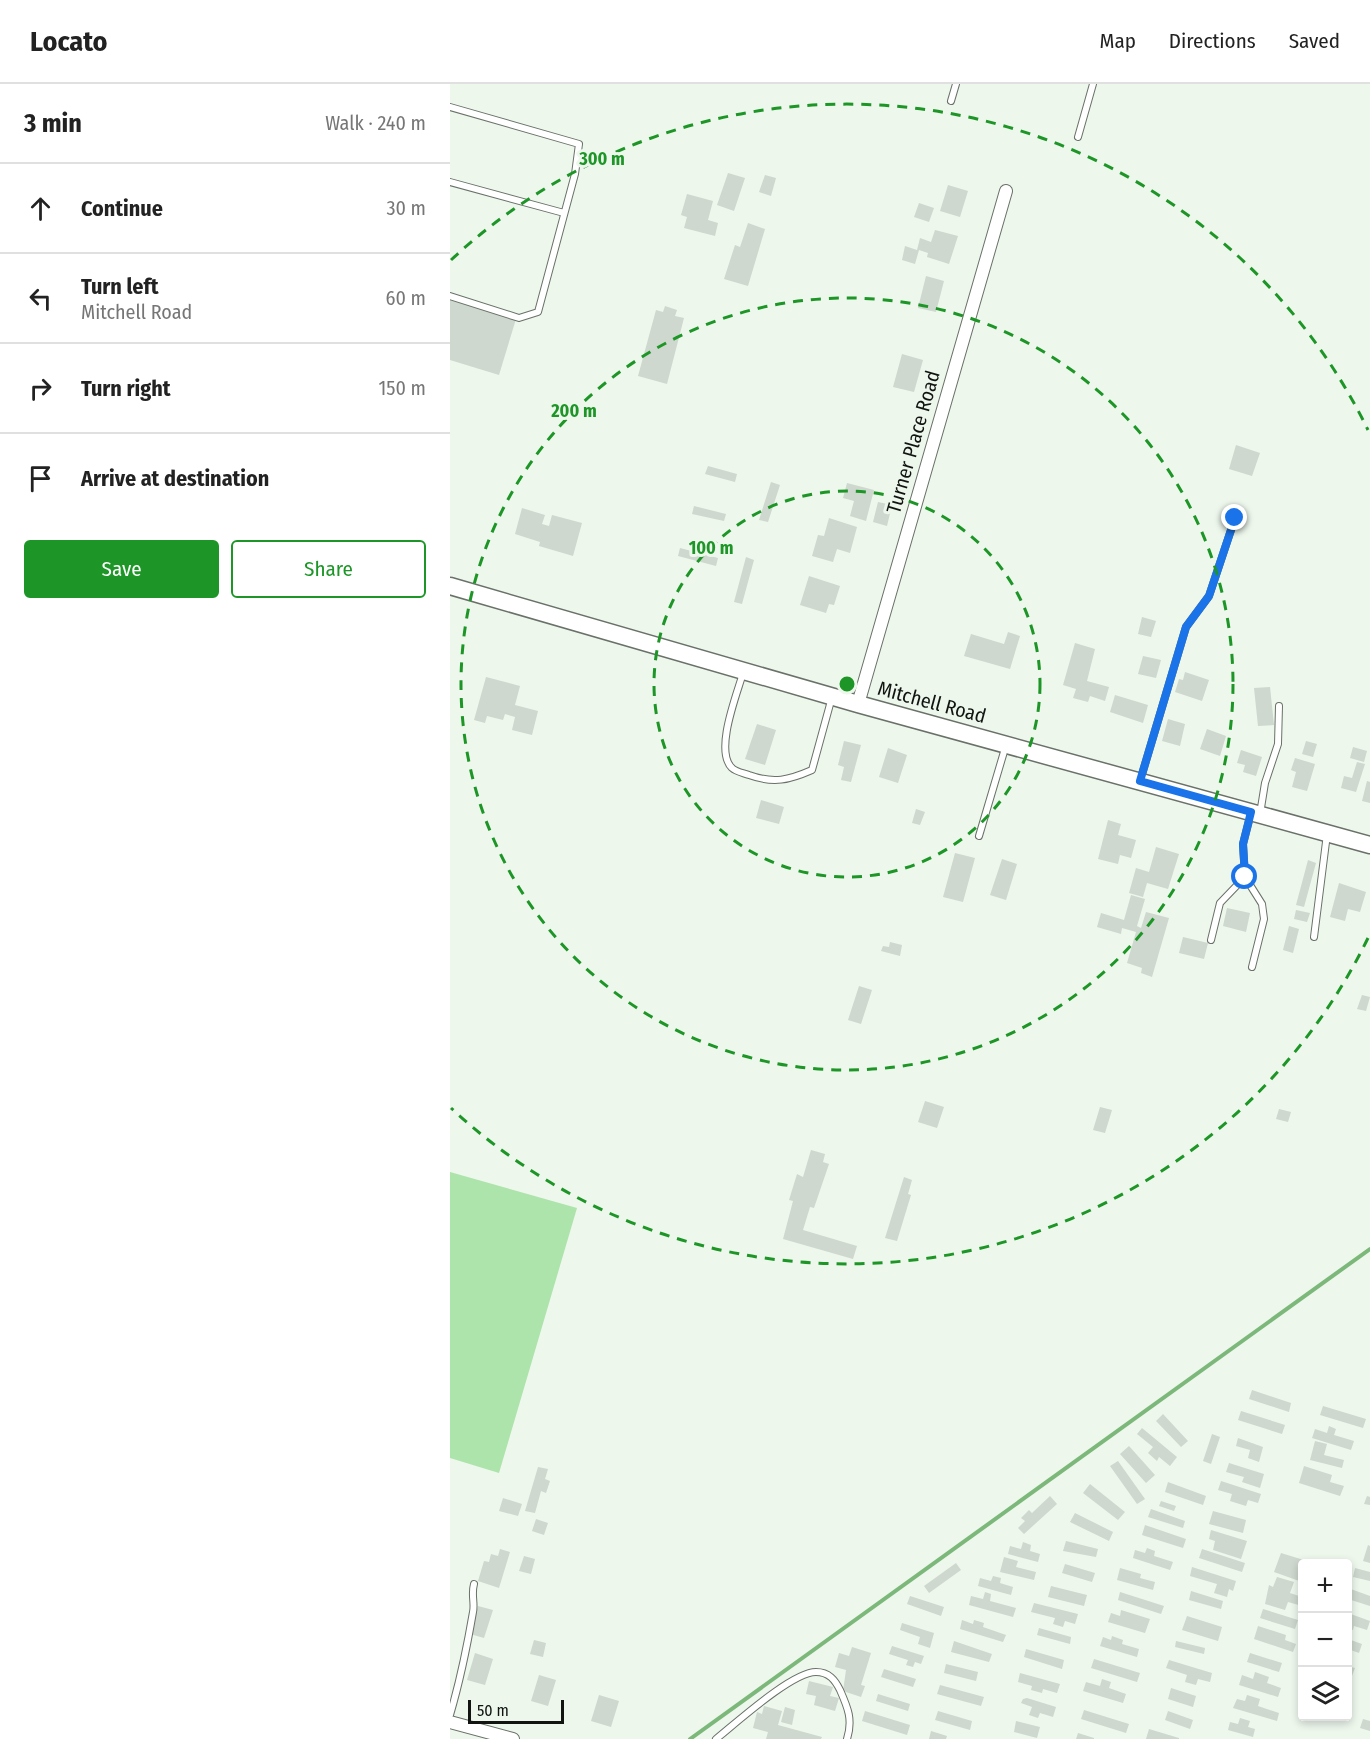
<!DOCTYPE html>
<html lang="en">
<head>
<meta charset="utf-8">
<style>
	:root { --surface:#fff; --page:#f2f2f2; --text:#222; --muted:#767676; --line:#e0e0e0; --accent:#1d9627 }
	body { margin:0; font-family:"Fira Sans Condensed",sans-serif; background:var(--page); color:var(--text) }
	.controls { position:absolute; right:18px; bottom:18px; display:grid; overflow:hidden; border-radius:6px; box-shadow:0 3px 9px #0003 }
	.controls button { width:54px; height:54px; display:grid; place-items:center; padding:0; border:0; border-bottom:2px solid var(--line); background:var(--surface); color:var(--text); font:30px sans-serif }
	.scale { position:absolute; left:18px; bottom:15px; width:96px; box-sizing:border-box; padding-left:6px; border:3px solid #111411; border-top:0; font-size:16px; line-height:21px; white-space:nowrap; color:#111411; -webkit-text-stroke:4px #edf7ec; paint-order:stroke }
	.stop { position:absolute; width:18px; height:18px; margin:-14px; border:4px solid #1a73e8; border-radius:50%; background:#fff }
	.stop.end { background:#1a73e8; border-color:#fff; box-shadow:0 2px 6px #0008 }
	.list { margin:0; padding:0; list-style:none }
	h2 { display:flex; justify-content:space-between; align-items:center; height:78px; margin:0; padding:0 24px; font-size:26px }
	h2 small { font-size:20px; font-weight:400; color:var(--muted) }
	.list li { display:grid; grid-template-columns:39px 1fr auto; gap:18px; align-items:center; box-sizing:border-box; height:90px; padding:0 24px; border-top:2px solid var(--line) }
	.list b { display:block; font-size:22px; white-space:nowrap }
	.list p { margin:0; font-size:20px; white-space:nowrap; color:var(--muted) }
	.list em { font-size:20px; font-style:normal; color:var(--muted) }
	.actions { display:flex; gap:12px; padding:18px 24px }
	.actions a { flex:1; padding:14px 0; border:2px solid var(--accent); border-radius:6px; text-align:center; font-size:21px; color:var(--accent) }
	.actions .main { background:var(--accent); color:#fff }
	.icon { flex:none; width:33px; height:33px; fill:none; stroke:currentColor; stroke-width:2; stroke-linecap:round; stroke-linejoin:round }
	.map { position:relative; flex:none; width:920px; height:1655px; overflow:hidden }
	header { display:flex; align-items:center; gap:36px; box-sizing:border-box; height:84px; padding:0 30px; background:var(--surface); border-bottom:2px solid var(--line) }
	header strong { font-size:28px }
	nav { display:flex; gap:33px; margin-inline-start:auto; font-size:21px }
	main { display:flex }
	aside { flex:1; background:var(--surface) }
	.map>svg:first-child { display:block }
</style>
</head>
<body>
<header>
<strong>Locato</strong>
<nav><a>Map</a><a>Directions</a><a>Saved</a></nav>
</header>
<main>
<aside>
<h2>3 min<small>Walk · 240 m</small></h2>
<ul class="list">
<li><svg class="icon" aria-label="ahead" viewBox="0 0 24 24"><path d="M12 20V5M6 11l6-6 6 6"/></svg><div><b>Continue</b></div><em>30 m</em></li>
<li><svg class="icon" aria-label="left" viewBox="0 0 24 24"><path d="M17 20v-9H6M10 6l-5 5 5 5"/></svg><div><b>Turn left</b><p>Mitchell Road</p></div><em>60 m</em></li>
<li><svg class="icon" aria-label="right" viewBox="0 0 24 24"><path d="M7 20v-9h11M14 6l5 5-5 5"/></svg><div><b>Turn right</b></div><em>150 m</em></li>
<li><svg class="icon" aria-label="arrive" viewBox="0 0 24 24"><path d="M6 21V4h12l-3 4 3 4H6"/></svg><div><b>Arrive at destination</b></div></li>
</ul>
<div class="actions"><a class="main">Save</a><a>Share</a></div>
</aside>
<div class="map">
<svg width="920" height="1655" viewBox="0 0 920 1655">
	<rect width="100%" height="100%" fill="#edf7ec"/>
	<!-- green -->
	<path fill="#ade4ab" d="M0,1088L127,1124L49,1389L0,1374Z"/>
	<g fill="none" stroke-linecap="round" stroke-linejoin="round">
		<!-- stream -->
		<path stroke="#7db87b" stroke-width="4" d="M240,1655L920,1165"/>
	</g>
	<!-- building -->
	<path fill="#ced8ce" d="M278,89L295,94L284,127L267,121Z
		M315,91L326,94L321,112L309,108Z
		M498,101L518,107L510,133L490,127Z
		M237,110L263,117L258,136L268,139L265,152L234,144L237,133L231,131Z
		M469,119L484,124L479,138L464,133Z
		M298,139L315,145L298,202L274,195L285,161L290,163Z
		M485,146L508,152L499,180L477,173L478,169L469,166L465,180L452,176L455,162L467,166L470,154L481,158Z
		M476,192L494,197L486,228L468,224Z
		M0,216L66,235L49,291L0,276Z
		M215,222L227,226L225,232L234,234L217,300L188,292L206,226L213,228Z
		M452,270L473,276L464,308L443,303Z
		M786,361L810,369L802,392L779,385Z
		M258,382L287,390L285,398L255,390Z
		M321,398L330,401L318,438L309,436Z
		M397,399L424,406L416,437L400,432L404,417L393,414Z
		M428,418L442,421L437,442L423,438Z
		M244,422L276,430L274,437L242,430Z
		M72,424L95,431L92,440L99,442L102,431L132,439L123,472L89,462L90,458L65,450Z
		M379,434L407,443L400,469L387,465L383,478L362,472L368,451L374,452Z
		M230,464L268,474L266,482L228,472Z
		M296,473L304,476L292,520L284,518Z
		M359,492L390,502L384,521L379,520L376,529L350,521Z
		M692,533L706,537L701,553L688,550Z
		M558,548L570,552L560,585L514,572L521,550L554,560Z
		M625,559L645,565L637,597L659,603L655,617L640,612L638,618L623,614L626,605L613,601Z
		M693,572L711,576L706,594L688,590Z
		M735,588L759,596L752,617L725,608L729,595L733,596Z
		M36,593L70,602L65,621L88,627L82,651L62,646L65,633L55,630L53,636L37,632L35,639L24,636Z
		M820,603L824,641L808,642L804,604Z
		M665,611L698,621L693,639L660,628Z
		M718,635L735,640L730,662L712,657Z
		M307,640L326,646L315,681L295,675Z
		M757,645L776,652L770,672L750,665Z
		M394,657L411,661L401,698L391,696L394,683L388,681Z
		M856,657L867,660L863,673L852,670Z
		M903,663L917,667L914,678L900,674Z
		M438,664L457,671L448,699L429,693Z
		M791,666L812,673L806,692L793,688L795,681L787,679Z
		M845,674L865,680L857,707L842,703L846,688L841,686Z
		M907,678L915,680L906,708L891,704L894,692L902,694Z
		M917,697L920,698V719L912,717Z
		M311,716L334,723L329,740L306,734Z
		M466,725L475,728L470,741L462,739Z
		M658,736L671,740L668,751L686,756L681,774L670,771L668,780L648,775Z
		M706,763L729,770L718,805L697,799L693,813L679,809L686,784L699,788Z
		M505,769L525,774L513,818L493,813Z
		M552,775L567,780L556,816L540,811Z
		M858,776L866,779L854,823L846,821Z
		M889,799L916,808L910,828L898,825L895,837L880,833Z
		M681,811L695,815L687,842L691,844L696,828L719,834L702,893L691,889L692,884L677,879L686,848L672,844L671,850L647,843L651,829L674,836Z
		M777,824L800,829L796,848L773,842Z
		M846,826L860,829L857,838L844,835Z
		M839,842L849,845L843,869L833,866Z
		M733,853L758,859L754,875L729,869Z
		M440,858L452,861L450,872L431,867L433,862L439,863Z
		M409,902L422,906L411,940L398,936Z
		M912,911L920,913L916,927L907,925Z
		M475,1017L494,1023L487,1044L468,1038Z
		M650,1023L662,1026L655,1049L643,1046Z
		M829,1025L841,1028L838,1038L826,1035Z
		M361,1066L375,1070L373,1078L379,1080L364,1124L360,1123L353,1146L407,1162L403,1175L333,1155L343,1117L339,1116L347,1090L353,1093Z
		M454,1093L462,1096L458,1110L461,1111L447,1157L435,1154Z
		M802,1306L841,1319L839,1328L799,1315Z
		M873,1322L916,1335L913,1344L870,1331Z
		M791,1327L835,1341L832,1350L788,1336Z
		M713,1330L738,1357L731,1363L706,1337Z
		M879,1342L886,1345L884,1351L904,1357L901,1366L862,1354L865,1345L877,1349Z
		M692,1344L727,1373L720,1382L709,1373L707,1377L698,1369L703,1363L687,1350Z
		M762,1350L770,1353L761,1380L753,1377Z
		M788,1354L813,1363L809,1378L798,1374L800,1366L786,1362Z
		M865,1357L877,1360L874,1371L894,1376L892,1384L860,1376Z
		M679,1362L705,1391L696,1399L670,1370Z
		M668,1377L695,1415L687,1420L660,1382Z
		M779,1379L814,1390L810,1404L792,1398L794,1393L776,1388Z
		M854,1382L882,1391L880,1398L894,1402L890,1412L849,1399Z
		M88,1383L98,1385L95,1395L100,1397L96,1409L91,1407L85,1429L75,1427Z
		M771,1397L811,1410L808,1419L798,1416L796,1422L780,1417L782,1410L768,1406Z
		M718,1398L756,1412L753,1421L715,1408Z
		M640,1400L675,1428L668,1436L633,1409Z
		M600,1412L607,1420L574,1450L568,1444L575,1437L571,1434L579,1426L582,1429Z
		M917,1412L920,1413V1421L914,1420Z
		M53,1414L72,1420L68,1432L49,1427Z
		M711,1417L726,1422L724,1427L709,1422Z
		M701,1425L735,1437L733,1444L698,1433Z
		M763,1427L796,1436L793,1449L759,1440Z
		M625,1429L663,1448L659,1457L620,1438Z
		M86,1435L98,1439L94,1451L82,1447Z
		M695,1441L736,1455L733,1464L692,1451Z
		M761,1446L797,1457L791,1475L763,1466L765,1457L759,1455Z
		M616,1457L648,1465L646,1473L613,1467Z
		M573,1458L581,1461L580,1467L590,1470L588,1478L558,1470L560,1462L571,1465Z
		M918,1461L920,1462V1479L913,1477Z
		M697,1464L705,1467L704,1472L723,1478L720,1486L683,1474L685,1466L695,1469Z
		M50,1465L60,1468L49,1504L28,1497L34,1477L39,1478L41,1470L48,1472Z
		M752,1465L795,1479L792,1488L749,1474Z
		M831,1469L857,1477L852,1480V1498L824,1488Z
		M74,1472L85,1475L81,1490L69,1487Z
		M554,1473L568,1477L566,1483L586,1488L584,1496L550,1488Z
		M506,1479L511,1486L479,1509L474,1502Z
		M615,1480L645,1489L642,1498L612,1489Z
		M742,1483L786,1497L783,1507L779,1505L777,1513L764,1509L767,1500L740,1492Z
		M670,1484L691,1490L690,1494L705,1498L703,1506L667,1496Z
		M905,1484L920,1488V1497L903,1493Z
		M543,1492L551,1494L550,1499L563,1503L561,1511L528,1502L530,1494L541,1497Z
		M827,1493L844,1498L840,1509L852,1513V1522L838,1518L835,1526L815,1520L819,1501L823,1503Z
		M601,1502L637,1511L634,1522L598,1513Z
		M898,1504L920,1512V1522L898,1515Z
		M741,1507L773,1517L771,1525L739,1516Z
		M535,1508L541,1510L540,1517L566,1524L563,1533L519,1521L521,1512L533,1515Z
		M670,1508L714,1522L711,1530L668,1516Z
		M460,1512L494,1523L491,1532L457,1520Z
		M584,1519L628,1530L625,1540L615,1537L613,1543L603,1540L605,1534L581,1528Z
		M28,1522L43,1526L34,1554L20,1550Z
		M813,1525L848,1536L845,1545L810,1534Z
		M671,1526L700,1535L695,1549L658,1538L661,1529L670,1532Z
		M898,1529L920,1537L917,1546L904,1542L903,1546L898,1545Z
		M737,1532L772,1543L768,1557L732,1546Z
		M512,1536L523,1540L524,1536L534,1539L533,1543L556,1551L553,1558L510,1545Z
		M452,1539L484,1549L480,1564L468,1560L470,1553L450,1546Z
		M808,1542L836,1551L835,1556L846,1560L843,1568L804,1555Z
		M589,1544L621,1553L620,1560L587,1551Z
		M662,1552L673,1556L672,1560L689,1565L687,1573L650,1562L653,1553L661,1556Z
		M898,1555L912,1560L909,1569L898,1565Z
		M84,1556L96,1559L93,1573L80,1570Z
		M504,1557L542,1570L539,1578L501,1568Z
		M726,1557L755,1564L754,1570L725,1563Z
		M442,1562L474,1572L471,1580L465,1578L463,1583L456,1581L458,1576L439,1570Z
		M402,1563L421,1569L411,1601L415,1602L411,1613L393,1607L396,1586L385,1583L389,1569L399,1572Z
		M576,1565L614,1576L612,1585L574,1573Z
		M25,1569L43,1575L35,1601L17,1596Z
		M800,1569L832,1579L829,1588L797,1578Z
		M644,1575L690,1589L687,1598L641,1584Z
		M719,1576L762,1589L760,1598L748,1595L746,1601L735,1598L737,1591L716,1584Z
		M496,1580L528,1588L526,1597L494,1589Z
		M898,1582L905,1584L902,1592L898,1591Z
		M434,1585L466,1595L463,1603L431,1593Z
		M805,1588L819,1593L817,1599L831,1604L828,1613L789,1601L792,1591L803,1595Z
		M570,1589L610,1600L607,1609L593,1605L592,1609L581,1606L582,1602L568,1598Z
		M89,1591L106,1596L98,1622L81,1617Z
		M652,1595L661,1598L659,1604L676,1610L673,1619L633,1607L636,1598L650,1602Z
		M359,1597L383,1603L380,1612L389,1614L385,1627L364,1621L366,1612L356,1610Z
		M490,1601L534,1613L531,1622L487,1610Z
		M721,1604L746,1612L743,1623L718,1615Z
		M428,1610L460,1620L458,1627L426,1617Z
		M149,1611L169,1617L161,1643L141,1637Z
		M797,1611L810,1615L808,1622L829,1629L827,1637L783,1624L787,1615L795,1617Z
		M577,1614L606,1623L603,1633L590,1629L588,1634L579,1631L582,1623L571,1619L573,1615Z
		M314,1622L332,1627L328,1641L372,1653L371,1655H316L318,1648L303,1644L307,1628L312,1630Z
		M335,1623L345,1626L342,1641L331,1638Z
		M634,1626L679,1640L676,1649L631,1635Z
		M415,1627L460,1641L457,1651L412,1637Z
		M488,1627L522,1637L520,1646L485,1636Z
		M718,1627L743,1636L740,1645L715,1636Z
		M790,1634L800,1637L798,1643L805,1645L803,1653L778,1646L780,1638L788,1640Z
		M913,1635L920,1637V1647L910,1644Z
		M566,1637L590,1643L587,1654L564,1648Z
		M699,1645L729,1654V1655H696Z
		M481,1647L497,1652L496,1655H479Z
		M628,1649L644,1654V1655H626Z"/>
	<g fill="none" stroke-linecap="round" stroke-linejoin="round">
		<defs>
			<path id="service" d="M501,17L506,0
				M0,23L129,60L125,90L88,228L69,234L0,212
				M628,53L643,0
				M0,98L114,129
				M293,589C287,610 264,667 282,684C286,688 294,689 299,691C324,700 339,696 362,686L382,613
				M690,697L736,543L759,512L785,434
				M810,730L815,699L828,660L829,622
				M529,752L556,661
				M795,793L812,820L814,835L802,883
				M864,853L877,750
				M761,856L770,819L795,793L793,760L801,729
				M0,1631C10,1597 17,1563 23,1528C25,1519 21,1511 24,1500
				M266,1655C286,1639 342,1588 366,1588C379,1588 385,1596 390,1606C398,1624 403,1636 397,1655"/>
			<path id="minor" d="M408,620L556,107
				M0,1638L63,1655"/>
			<path id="tertiary" d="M0,502L408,620L920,761"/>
		</defs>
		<!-- service casing -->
		<use href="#service" stroke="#697168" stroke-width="8"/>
		<!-- minor casing -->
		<use href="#minor" stroke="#697168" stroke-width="14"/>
		<!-- tertiary casing -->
		<use href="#tertiary" stroke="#697168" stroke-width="19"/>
		<!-- service -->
		<use href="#service" stroke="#fff" stroke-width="6"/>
		<!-- minor -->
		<use href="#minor" stroke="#fff" stroke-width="12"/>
		<!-- tertiary -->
		<use href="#tertiary" stroke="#fff" stroke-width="16"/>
	</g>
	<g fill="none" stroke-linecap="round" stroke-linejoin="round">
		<!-- route -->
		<path stroke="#1a73e8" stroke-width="8" d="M785,434L759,512L736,543L690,697L801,728L793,760L795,793"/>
	</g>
	<!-- distance rings -->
	<g fill="none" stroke="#1d9627" stroke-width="3" stroke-dasharray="10 8">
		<circle cx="397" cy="600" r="193"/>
		<circle cx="397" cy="600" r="386"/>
		<path d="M918 854A580 580 0 0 1 1 1024M1 176A580 580 0 0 1 918 346"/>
	</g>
	<g text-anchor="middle" stroke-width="6" stroke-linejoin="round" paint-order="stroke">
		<!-- street labels -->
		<g font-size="20" fill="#111411" stroke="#edf7ec">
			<text transform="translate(463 358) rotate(-74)" y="7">Turner Place Road</text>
			<text transform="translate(482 618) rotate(15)" y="7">Mitchell Road</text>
		</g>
	</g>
	<circle cx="397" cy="600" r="9" fill="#1d9627" stroke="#edf7ec" stroke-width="3"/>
	<g font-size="18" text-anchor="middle" font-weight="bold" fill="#1d9627" stroke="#edf7ec" stroke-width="6" stroke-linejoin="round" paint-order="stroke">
		<text x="152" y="81">300 m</text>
		<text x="124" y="333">200 m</text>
		<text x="261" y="470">100 m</text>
	</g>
</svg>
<div class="controls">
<button>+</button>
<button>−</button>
<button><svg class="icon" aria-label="layers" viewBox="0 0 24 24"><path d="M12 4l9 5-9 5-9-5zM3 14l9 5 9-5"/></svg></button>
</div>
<div class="scale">50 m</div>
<div class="stop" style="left:795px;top:793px"></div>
<div class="stop end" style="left:785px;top:434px"></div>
</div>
</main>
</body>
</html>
